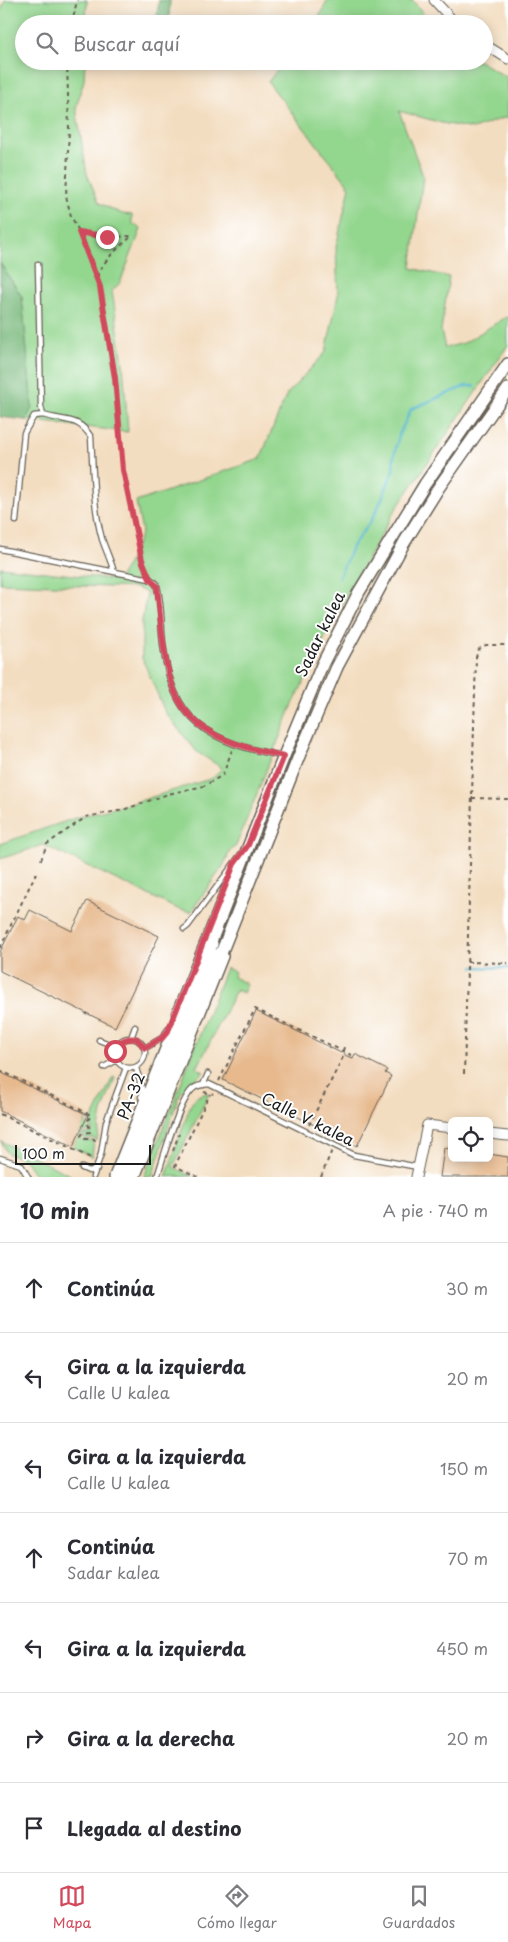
<!DOCTYPE html>
<html lang="es">
<head>
<meta charset="utf-8">
<style>
	:root { --surface:#fff; --page:#f2f2f3; --text:#2b2b33; --muted:#7c7c81; --line:#e1e1e2; --accent:#d1495b }
	body { margin:0; font-family:"Playpen Sans",sans-serif; background:var(--page); color:var(--text) }
	.controls { position:absolute; right:15px; bottom:15px; display:grid; overflow:hidden; border-radius:8px; box-shadow:0 2px 12px #0003 }
	.controls button { width:45px; height:45px; display:grid; place-items:center; padding:0; border:0; border-bottom:1px solid var(--line); background:var(--surface); color:var(--text); font:25px sans-serif }
	.scale { position:absolute; left:15px; bottom:12px; width:136px; box-sizing:border-box; padding-left:5px; border:2px solid #1c1c1c; border-top:0; font-size:14px; line-height:18px; white-space:nowrap; color:#1c1c1c; -webkit-text-stroke:4px #fff; paint-order:stroke }
	.stop { position:absolute; width:15px; height:15px; margin:-11px; border:4px solid #d1495b; border-radius:50%; background:#fff }
	.stop.end { background:#d1495b; border-color:#fff; box-shadow:0 1px 5px #0008 }
	.list { margin:0; padding:0; list-style:none }
	h2 { display:flex; justify-content:space-between; align-items:center; height:65px; margin:0; padding:0 20px; font-size:21px }
	h2 small { font-size:16px; font-weight:400; color:var(--muted) }
	.list li { display:grid; grid-template-columns:32px 1fr auto; gap:15px; align-items:center; box-sizing:border-box; height:90px; padding:0 20px; border-top:1px solid var(--line) }
	.list b { display:block; font-size:19px; white-space:nowrap }
	.list p { margin:0; font-size:16px; white-space:nowrap; color:var(--muted) }
	.list em { font-size:16px; font-style:normal; color:var(--muted) }
	.icon { flex:none; width:28px; height:28px; fill:none; stroke:currentColor; stroke-width:2; stroke-linecap:round; stroke-linejoin:round }
	.map { position:relative; flex:none; width:508px; height:1177px; overflow:hidden }
	.search { position:absolute; background:var(--surface); box-shadow:0 2px 12px #0003; left:15px; right:15px; top:15px; height:55px; display:flex; align-items:center; gap:12px; box-sizing:border-box; padding:0 18px; border-radius:28px; color:var(--muted); font-size:19px }
	.sheet { height:695px; background:var(--surface) }
	nav { display:flex; justify-content:space-around; align-items:center; box-sizing:border-box; height:70px; border-top:1px solid var(--line); background:var(--surface); font-size:14px; color:var(--muted) }
	nav a { display:grid; justify-items:center; gap:2px }
	nav .on { color:var(--accent) }
	.map>svg:first-child { display:block }
</style>
</head>
<body>
<div class="map">
<svg width="508" height="1177" viewBox="0 0 508 1177">
	<rect width="100%" height="100%" fill="#fff"/>
	<filter id="ink" filterUnits="userSpaceOnUse"><feTurbulence type="fractalNoise" baseFrequency=".02" numOctaves="2"/><feDisplacementMap in="SourceGraphic" scale="10" xChannelSelector="R" yChannelSelector="G"/><feConvolveMatrix kernelMatrix="1 2 1 2 8 2 1 2 1" color-interpolation-filters="sRGB"/></filter>
	<filter id="wash" filterUnits="userSpaceOnUse"><feTurbulence type="fractalNoise" baseFrequency=".0096" numOctaves="4" result="noise"/><feDisplacementMap in="SourceGraphic" scale="20" xChannelSelector="R" yChannelSelector="G"/><feGaussianBlur stdDeviation="1.12" result="paint"/><feColorMatrix in="noise" values="0 0 0 0 0 0 0 0 0 0 0 0 0 0 0 0 0 1.4 0 .05"/><feComposite in="paint" operator="in"/></filter>
	<g filter="url(#wash)">
		<rect width="100%" height="100%" fill="#f3ddc0"/>
		<!-- green -->
		<path fill="#93d68e" stroke="#587955" d="M5,0H87L86,24H24V61H85L84,80L76,108L87,174L99,203L122,214L132,215V223L141,229L120,283L112,291L123,363L128,432L26,420L32,407L22,297L0,263V14Z
			M327,0H412L432,24H313L322,12Z
			M284,61H479L508,78V118H503L473,129L442,123L399,111L423,176L411,268L449,277L441,331L445,348L464,343L508,316V345L394,512L333,620L290,711L236,846L230,851L223,866L191,912L180,910L43,845L0,859V844L75,818L133,803L213,778L222,768L197,752L165,712L142,658V620L147,593L137,588L0,583V567L118,580L127,566L142,532L136,502L260,459L287,394L326,352L338,295L336,247L350,187L268,82Z
			M286,762L291,764L126,1177H122Z
			M226,968L235,972L233,977L247,984L243,993L236,990L197,1068L204,1072L182,1091L178,1098L152,1177H144Z
			M113,1077L115,1078L102,1112L97,1141L93,1138L85,1139L83,1134L91,1133L93,1130L89,1121L91,1122Z
			M206,1093L209,1094L173,1167L192,1176L166,1177L190,1106L196,1097Z
			M86,1119V1124L91,1130L82,1132L81,1138L84,1141H94L92,1157L73,1147Z
			M1,1141L74,1177H37L24,1159L7,1153Z"/>
		<!-- forest -->
		<path fill="#76b779" stroke="#496a4a" d="M159,0H170L169,24H156Z
			M0,263L22,297L32,408L26,420L0,417Z"/>
		<g fill="none" stroke-linecap="round" stroke-linejoin="round">
			<!-- stream -->
			<path stroke="#4eb4cd" stroke-width="2.5" d="M339,577L353,545L371,521L381,501L393,471L394,456L399,435L411,409L466,386H475
				M473,967L508,968"/>
		</g>
		<g id="blocks">
			<!-- building -->
			<path fill="#e7b98d" d="M87,901L159,936L115,1027L0,971V952L18,916L25,920L30,910L72,931Z
				M256,1011L347,1056L353,1058L355,1054L387,1070L385,1073L391,1076L357,1146L223,1080Z
				M0,1072L88,1115L73,1147L0,1111Z
				M444,1148L452,1149V1158H489V1154L508,1157V1177H440Z"/>
		</g>
	</g>
	<g filter="url(#ink)">
		<use href="#blocks" fill-opacity="0" stroke="#676055" stroke-width="1"/>
		<g fill="none" stroke-linecap="round" stroke-linejoin="round">
			<defs>
				<path id="service" d="M38,264L41,407L43,415C65,422 78,416 91,437C93,471 93,507 102,539C106,551 111,561 114,572
					M16,521L24,433L34,416L43,415
					M0,549L150,579L156,583C162,600 161,626 163,644C172,723 209,742 282,756
					M184,929L188,926L241,854
					M174,1013L234,864
					M115 1053a15 15 0 1 1 30 0a15 15 0 1 1-30 0Z
					M131,1038L135,1027
					M99,1040L117,1047
					M145,1048L162,1038L169,1028
					M104,1067L117,1060
					M136,1068L143,1092L141,1097
					M203,1085L208,1074
					M0,1158L21,1165L28,1177
					M82,1168L89,1171L97,1169
					M93,1177L101,1154L106,1122L126,1068
					M157,1177C163,1159 180,1097 194,1088C198,1085 203,1085 209,1084L354,1155L418,1167"/>
				<path id="minor" d="M434,0L456,24
					M484,44L508,59
					M489,1134L508,1136
					M416,1177L427,1125L452,1128"/>
				<path id="tertiary" d="M210,944L284,756L322,665L359,592L425,484L508,364
					M220,956L301,751L337,667L404,543L439,487L508,389"/>
				<path id="trunk" d="M117,1177L210,944
					M132,1177L220,956"/>
			</defs>
			<!-- service casing -->
			<use href="#service" stroke="#676055" stroke-width="7"/>
			<!-- minor casing -->
			<use href="#minor" stroke="#676055" stroke-width="11"/>
			<!-- tertiary casing -->
			<use href="#tertiary" stroke="#676055" stroke-width="14"/>
			<!-- trunk casing -->
			<use href="#trunk" stroke="#676055" stroke-width="18"/>
			<!-- path -->
			<path stroke="#676055" stroke-width="2" stroke-dasharray="4 4" stroke-linecap="butt" d="M72,24L77,0
				M67,61L69,129L66,196L71,216L83,239L100,287L115,378L123,471L143,561L148,572
				M79,232L107,237L132,236C118,248 104,259 97,277
				M472,798L508,799
				M41,860L47,844L86,817L123,810L168,794L204,786L223,775L232,750
				M0,948L36,873
				M467,962L508,963
				M86,1015L87,1013
				M343,1051L344,1047
				M0,1070L91,1115L87,1122L91,1131L90,1132L83,1133L81,1136L84,1139H94L96,1142
				M464,1074L476,657L479,649L486,645H508
				M219,1081L255,1009L353,1056
				M204,1092L212,1094L213,1093
				M0,1114L93,1159
				M309,1125L345,1053
				M173,1151L179,1134
				M198,1177L175,1166L210,1094
				M321,1177L332,1150"/>
			<!-- service -->
			<use href="#service" stroke="#fff" stroke-width="4.5"/>
			<!-- minor -->
			<use href="#minor" stroke="#fff" stroke-width="9"/>
			<!-- tertiary -->
			<use href="#tertiary" stroke="#fff" stroke-width="11"/>
			<!-- trunk -->
			<use href="#trunk" stroke="#fff" stroke-width="15"/>
		</g>
	</g>
	<g fill="none" stroke-linecap="round" stroke-linejoin="round" filter="url(#ink)">
		<!-- route -->
		<path stroke="#d1495b" stroke-width="6" d="M107,237L79,232L100,287L115,378L123,470L142,560L150,579L157,586C168,692 165,734 284,756L248,845L234,864L168,1031L162,1038L145,1048L137,1039C126,1037 119,1041 115,1051"/>
	</g>
	<g text-anchor="middle" stroke-width="4" stroke-linejoin="round" paint-order="stroke">
		<!-- street labels -->
		<g font-size="16" fill="#1c1c1c" stroke="#fff">
			<text transform="translate(320 634) rotate(-64)" y="6">Sadar kalea</text>
			<text transform="translate(131 1096) rotate(-69)" y="6">PA-32</text>
			<text transform="translate(308 1119) rotate(26)" y="6">Calle V kalea</text>
		</g>
	</g>
</svg>
<div class="controls">
<button><svg class="icon" aria-label="locate" viewBox="0 0 24 24"><circle cx="12" cy="12" r="6"/><path d="M12 2v4M12 18v4M2 12h4M18 12h4"/></svg></button>
</div>
<div class="scale">100 m</div>
<div class="stop" style="left:115px;top:1051px"></div>
<div class="stop end" style="left:107px;top:237px"></div>
<div class="search"><svg class="icon" aria-label="search" viewBox="0 0 24 24"><circle cx="10" cy="10" r="6"/><path d="M15 15l6 6"/></svg>Buscar aquí</div>
</div>
<section class="sheet">
<h2>10 min<small>A pie · 740 m</small></h2>
<ul class="list">
<li><svg class="icon" aria-label="ahead" viewBox="0 0 24 24"><path d="M12 20V5M6 11l6-6 6 6"/></svg><div><b>Continúa</b></div><em>30 m</em></li>
<li><svg class="icon" aria-label="left" viewBox="0 0 24 24"><path d="M17 20v-9H6M10 6l-5 5 5 5"/></svg><div><b>Gira a la izquierda</b><p>Calle U kalea</p></div><em>20 m</em></li>
<li><svg class="icon" aria-label="left" viewBox="0 0 24 24"><path d="M17 20v-9H6M10 6l-5 5 5 5"/></svg><div><b>Gira a la izquierda</b><p>Calle U kalea</p></div><em>150 m</em></li>
<li><svg class="icon" aria-label="ahead" viewBox="0 0 24 24"><path d="M12 20V5M6 11l6-6 6 6"/></svg><div><b>Continúa</b><p>Sadar kalea</p></div><em>70 m</em></li>
<li><svg class="icon" aria-label="left" viewBox="0 0 24 24"><path d="M17 20v-9H6M10 6l-5 5 5 5"/></svg><div><b>Gira a la izquierda</b></div><em>450 m</em></li>
<li><svg class="icon" aria-label="right" viewBox="0 0 24 24"><path d="M7 20v-9h11M14 6l5 5-5 5"/></svg><div><b>Gira a la derecha</b></div><em>20 m</em></li>
<li><svg class="icon" aria-label="arrive" viewBox="0 0 24 24"><path d="M6 21V4h12l-3 4 3 4H6"/></svg><div><b>Llegada al destino</b></div></li>
</ul>
</section>
<nav>
<a class="on"><svg class="icon" aria-label="map" viewBox="0 0 24 24"><path d="M3 6l6-2 6 2 6-2v14l-6 2-6-2-6 2zM9 4v14M15 6v14"/></svg>Mapa</a>
<a><svg class="icon" aria-label="directions" viewBox="0 0 24 24"><path d="M12 3l9 9-9 9-9-9zM9 14v-3h6M13 9l2 2-2 2"/></svg>Cómo llegar</a>
<a><svg class="icon" aria-label="saved" viewBox="0 0 24 24"><path d="M7 4h10v16l-5-4-5 4z"/></svg>Guardados</a>
</nav>
</body>
</html>
